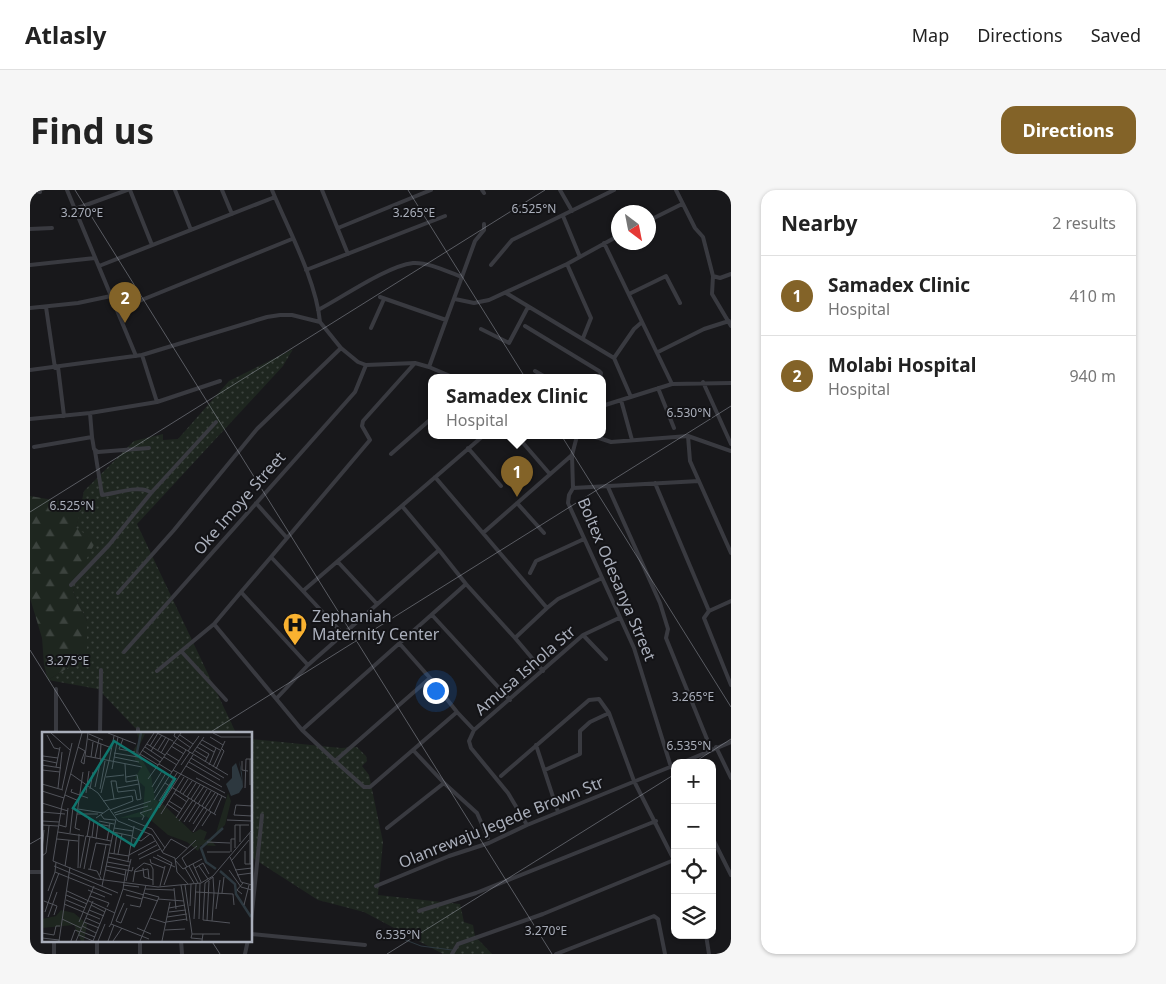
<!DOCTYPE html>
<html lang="en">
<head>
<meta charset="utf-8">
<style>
	:root { --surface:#fff; --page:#f6f6f6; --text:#222; --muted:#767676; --line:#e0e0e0; --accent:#836328 }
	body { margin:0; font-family:"Noto Sans",sans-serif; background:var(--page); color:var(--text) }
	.controls { position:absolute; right:15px; bottom:15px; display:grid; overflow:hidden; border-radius:10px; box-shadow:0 1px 4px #0004 }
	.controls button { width:45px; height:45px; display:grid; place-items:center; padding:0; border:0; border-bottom:1px solid var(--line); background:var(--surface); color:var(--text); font:25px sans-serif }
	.compass { position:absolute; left:581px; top:15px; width:45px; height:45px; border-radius:50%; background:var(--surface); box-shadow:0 1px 4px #0004; rotate:148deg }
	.you { position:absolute; left:405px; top:500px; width:18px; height:18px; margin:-12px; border:4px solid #fff; border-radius:50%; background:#1a73e8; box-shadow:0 0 0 8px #1a73e833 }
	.badge { display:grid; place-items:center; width:32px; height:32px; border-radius:50%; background:var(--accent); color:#fff; font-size:16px; font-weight:700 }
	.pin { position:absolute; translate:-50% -41px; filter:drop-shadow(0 1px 2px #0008) }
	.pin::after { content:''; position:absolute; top:26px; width:18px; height:15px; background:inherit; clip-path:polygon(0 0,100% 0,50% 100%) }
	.popup { position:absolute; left:398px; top:184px; width:178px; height:65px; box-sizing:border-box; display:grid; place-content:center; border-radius:10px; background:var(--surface); filter:drop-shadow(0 1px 4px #0005); font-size:16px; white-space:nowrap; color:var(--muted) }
	.popup b { font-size:19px; color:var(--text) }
	.popup::after { content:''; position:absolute; left:50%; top:100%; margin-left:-10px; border:10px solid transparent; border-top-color:var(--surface) }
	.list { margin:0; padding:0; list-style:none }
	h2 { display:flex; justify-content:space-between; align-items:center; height:65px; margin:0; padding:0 20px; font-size:21px }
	h2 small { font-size:16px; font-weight:400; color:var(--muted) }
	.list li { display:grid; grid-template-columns:32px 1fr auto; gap:15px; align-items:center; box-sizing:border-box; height:80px; padding:0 20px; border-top:1px solid var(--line) }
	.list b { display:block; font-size:19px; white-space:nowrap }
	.list p { margin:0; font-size:16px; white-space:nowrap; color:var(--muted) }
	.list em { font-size:16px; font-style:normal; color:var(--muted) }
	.icon { flex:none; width:28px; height:28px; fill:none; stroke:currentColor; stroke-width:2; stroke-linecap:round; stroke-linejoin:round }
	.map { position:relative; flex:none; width:701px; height:764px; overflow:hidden; border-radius:15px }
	header { display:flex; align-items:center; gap:30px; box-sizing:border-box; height:70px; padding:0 25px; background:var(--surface); border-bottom:1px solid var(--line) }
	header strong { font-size:24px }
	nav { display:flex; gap:28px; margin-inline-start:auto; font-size:18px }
	.intro { display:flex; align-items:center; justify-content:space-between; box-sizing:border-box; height:120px; padding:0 30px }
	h1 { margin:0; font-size:35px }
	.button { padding:12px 22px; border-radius:15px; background:var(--accent); color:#fff; font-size:18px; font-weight:700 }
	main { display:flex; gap:30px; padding:0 30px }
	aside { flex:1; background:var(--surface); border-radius:15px; box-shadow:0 1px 4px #0004 }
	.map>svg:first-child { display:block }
</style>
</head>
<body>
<header>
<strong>Atlasly</strong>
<nav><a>Map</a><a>Directions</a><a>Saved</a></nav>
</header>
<div class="intro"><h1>Find us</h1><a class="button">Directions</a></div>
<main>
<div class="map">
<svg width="701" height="764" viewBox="0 0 701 764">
	<defs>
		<pattern id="grass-dots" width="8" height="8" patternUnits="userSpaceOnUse" patternTransform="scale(1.25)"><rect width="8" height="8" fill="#1e261f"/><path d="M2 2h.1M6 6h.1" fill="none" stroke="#3c433e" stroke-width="1.8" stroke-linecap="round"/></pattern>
		<pattern id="forest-firs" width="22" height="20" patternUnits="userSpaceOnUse" patternTransform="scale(1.25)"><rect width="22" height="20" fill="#1e261f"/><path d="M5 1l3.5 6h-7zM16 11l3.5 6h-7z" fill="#3c433e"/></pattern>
	</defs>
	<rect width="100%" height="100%" fill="#18181b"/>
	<!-- grass -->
	<path fill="url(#grass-dots)" d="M263,159L253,176L107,334L206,543H110L68,499L18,490L57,466V431L43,402L47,387L46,338L54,301L104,251L133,244V250L148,249L199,191Z
		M221,549L311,558L327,557L336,566L337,571L332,576L339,585L353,652L348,705L430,714L434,732L443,735L445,746L462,764H413L334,722L288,710L224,669L221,664Z"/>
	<!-- forest -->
	<path fill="url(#forest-firs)" d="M0,306L52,315L46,338L66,351L47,387L43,402L57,431V466L18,490L14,475L12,448L0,408Z"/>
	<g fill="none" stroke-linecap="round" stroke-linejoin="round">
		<!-- stream -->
		<path stroke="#2d383f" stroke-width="1" d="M373,749L391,756L422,760"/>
		<!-- minor -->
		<path stroke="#393a40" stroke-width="4" d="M4,0L10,2
			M37,0L106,166
			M100,0L122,55
			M145,0L161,40
			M192,0L202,24
			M242,0C258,39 286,90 290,132
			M292,0L318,64
			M452,0L454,3
			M530,0L542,21
			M646,0L665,38L673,47L683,86L682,104L701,136
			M45,19L97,0
			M533,26L550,67
			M618,31L652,14
			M308,38L401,0
			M0,39L22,38
			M574,53L642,194
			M537,74L561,128L553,148
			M0,75L65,68
			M461,75L482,50L584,0
			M69,76L245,7
			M276,80L415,26
			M683,86L690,88L701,84
			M476,103L584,168
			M599,104L636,86L650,113
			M350,107L416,130
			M425,109L444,113L459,110L537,74L588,46
			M16,117L25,178
			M0,118L48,113L81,106
			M87,120L262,49
			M288,120C313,107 357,76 383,73C399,72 418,82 432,87
			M495,136L569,181L571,183L570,188
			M341,138L354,109
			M451,139L479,153L498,117
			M628,162L674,139L699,131
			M112,165L127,212
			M385,173L333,231L332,236L340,250L241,367L273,401L453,246
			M28,177L34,226
			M399,177L445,51L454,40V34
			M0,180L112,165L237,127L250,125H262L290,132L311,158L328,172L336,175L385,173L399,177L425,188
			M505,181L517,188
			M673,192L701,254
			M628,198L644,238
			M601,207L584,168L604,139L612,132
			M591,210L602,250
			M572,216L642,194L701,193
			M0,229L60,223L127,212L190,191
			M487,246L519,283
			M563,246L581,252L658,246L701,261
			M658,246L660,271L701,363
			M62,247L64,259L68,262L119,258
			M4,257L62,247L60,223
			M438,258L471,296
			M361,264L402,228
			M542,265L543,298
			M405,287L517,418L485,448L436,394
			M625,293L679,421
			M578,297L630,413L638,439L636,448L681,559
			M543,298L539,305L538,313L604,458L641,577
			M543,298L669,291
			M121,303L186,232
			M226,313L257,348
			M487,313L514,343
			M372,316L409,360
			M453,343L542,265L547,246
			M409,360L436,394L272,540L184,434L211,402L278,475Z
			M308,372L347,414
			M500,383L506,371L554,349
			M41,395L79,355L121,303C112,294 84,304 72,305L65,261
			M273,401L313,444
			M211,402L241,367
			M88,403L144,340L227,239L311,158
			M517,418L528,409L572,388
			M679,421L674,428L701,495
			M679,421L701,411
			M402,425L480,510
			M553,445L576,469
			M485,448L513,481
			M370,454L400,488
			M151,461L196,510
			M94,462L325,202L336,175
			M127,481L184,434
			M247,508L278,475
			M108,539V543
			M272,540L305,571L400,488L427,522L444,540
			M26,543V499
			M70,543L71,480
			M506,555L528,622
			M686,557L701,588
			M383,560L414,593L447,623L458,648
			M305,571L334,597H340L427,522
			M651,573L701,552
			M515,580L550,564V541L560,532L579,523
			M471,586L559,510L569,509L579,523L604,591L645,672
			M497,635L478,603L441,558L439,551L444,540L553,445L589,428
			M357,638L414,593
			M682,647L701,685
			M0,682H14
			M346,696L419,666L459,653L497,635L645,575
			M389,721L446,703L626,631
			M221,732L232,625
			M221,744L335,755
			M676,745L679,764
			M151,750L152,764
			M24,764V750
			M67,764V750
			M110,764V750
			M215,764L218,750
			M422,764L428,754L513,724L644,670
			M526,764L624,726L628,729L635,764"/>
	</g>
	<!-- ticks -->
	<path fill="none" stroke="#aaafbb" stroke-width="1" stroke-opacity="0.45" d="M45,0L522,764M378,0L701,517M0,322L515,0M0,460L52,543M179,543L701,216M663,573L701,549M0,654L14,646M181,750L190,764M357,764L645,584"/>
	<!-- icons -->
	<defs>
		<symbol id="hospital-pin" viewBox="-11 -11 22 30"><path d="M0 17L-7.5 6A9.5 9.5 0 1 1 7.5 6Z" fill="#fab230" stroke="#131316"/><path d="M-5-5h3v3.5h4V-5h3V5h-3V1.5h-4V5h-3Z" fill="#111"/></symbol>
	</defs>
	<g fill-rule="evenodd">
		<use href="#hospital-pin" x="251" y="421" width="28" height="38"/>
	</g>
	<g text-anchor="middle" stroke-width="4" stroke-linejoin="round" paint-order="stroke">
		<!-- street labels -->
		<g font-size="16" fill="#aaafbb" stroke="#131316">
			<text transform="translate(209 313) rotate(-49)" y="6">Oke Imoye Street</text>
			<text transform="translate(587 389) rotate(67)" y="6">Boltex Odesanya Street</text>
			<text transform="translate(495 480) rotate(-41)" y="6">Amusa Ishola Str</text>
			<text transform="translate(471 632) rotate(-22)" y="6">Olanrewaju Jegede Brown Str</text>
		</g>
		<!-- poi labels -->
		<g font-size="16" fill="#aaafbb" stroke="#131316" text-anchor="start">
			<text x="282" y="432">Zephaniah<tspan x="282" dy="18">Maternity Center</tspan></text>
		</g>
	</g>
	<!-- overview -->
	<g transform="translate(12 542)">
		<rect width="210" height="210" fill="#18181b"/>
		<path d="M95,1L103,2L95,19L109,43L113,67L117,70L112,71L103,85L78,86L101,79L103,55L93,46L100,34L93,28L92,17L97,10ZM19,178L32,181L45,192L42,209H39L32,193L0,196V187L14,184Z" fill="#1e261f"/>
		<path d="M186,61L189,69L183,93L174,101ZM112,70H117L114,79L121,72L151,101L158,97L165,100L162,108L168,107L174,114L159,113L156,119L145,110L126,103L104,84Z" fill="#1e261f"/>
		<path d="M197,28L200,41L201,55L197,61L189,64L184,52L190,46V35L194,31L200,49Z" fill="#2d383f"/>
		<path fill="none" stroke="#2d383f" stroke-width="2.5" d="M99,1L95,20L100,28M174,137L164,130L159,116L181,96M178,139L193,152L194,162L209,185"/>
		<path fill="none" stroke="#52545b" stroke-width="1" d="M9,1L28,18M40,1L20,73L11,129L55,147L116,155L159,151L171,144L210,98M66,1L94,12M115,1L131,9M133,1L132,4L149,16M171,1L179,5H210M47,2L61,8M5,3L12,16L17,17M138,3L151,12M168,5L181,13M46,7L67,15M81,7L77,17L93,20M160,8L178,18M131,10L186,43M157,11L172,20M105,12L123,23M108,14L116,1M129,14L142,22M36,15L43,19L39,30L42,32M103,15L121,27M155,15L167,22L163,30M100,18L118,30M116,18L124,5M152,18L165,26M109,19L120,3M146,19L157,4M72,21L96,25L112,1M119,21L127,7M124,21L137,29M98,22L116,33M150,22L162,5M1,24L16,26M44,24L100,35M49,25L51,10M72,25L97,30M122,25L135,33M53,26L57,7M149,26L182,46M58,27L59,12M0,28L15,31M67,29L72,4M200,29V38L206,39M147,30L178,48M42,32L46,1M83,32L84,50L96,48L97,52M117,32L130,40M0,33L19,36M139,33L148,20M167,33L174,16M144,34L180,55M14,35L18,15M171,35L183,9M70,37L76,5M174,37L182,19L180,17M0,38L18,40M131,38L184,66M29,42L56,61L76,89L110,103L121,121L133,126L135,140L146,152M64,45L82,43M84,45L95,43L96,48M154,46L183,61M106,47L139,1M123,51L174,83M0,52L21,58M97,52L99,67L95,68L93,58L76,60L75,56ZM208,53V27M53,55L59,27M110,55L120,39M16,56L20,20M203,56L204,27H210M20,57L30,11M30,57L29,60L46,66M48,57L51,40M58,57L63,29M0,59L22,66M138,60L146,47M44,61L47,39M59,61L67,29M112,61L124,41M132,61L145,70M141,62L150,49M23,63L37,69M145,65L154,51M72,67L69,49H74L75,56M149,67L158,53M112,68L144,18M61,69L90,64L91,69L68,78M117,69L135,41M127,69L140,77M152,69L162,54M0,71L26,79M125,72L138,81M156,72L165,57M160,74L169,59M210,74L194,73L192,83L210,84M117,76L151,23M163,76L173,61M36,77L61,81M167,78L176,62M0,80L23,82M72,81L109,69M35,82H56M119,82L142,45M172,82L180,64M59,83L62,87L73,88M73,83L106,74M54,86L67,77M134,86L147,66M86,87L110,97L123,116M100,88L102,84L98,81L110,77M185,88L210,89M0,89L17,90M57,89L72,92M137,89L151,68M142,90L154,71M147,90L158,73M151,92L162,75M0,93L16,94M17,93L24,95L26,76M198,93V110M160,94L169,80M72,96L91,99M38,98L33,96L41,40M16,100L42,104M71,100L90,104M151,100L165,78M28,101L31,75M208,101V132M45,105L48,88L46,87M50,105L52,89M90,105L99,109L108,102M15,107L36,109M54,107L56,92L67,94M65,108L68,91M165,110L188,111M193,116V93H207M0,118L2,98M203,119V132H210M120,120L129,107L145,116M165,120H188M189,120V107H193M67,121L87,124M72,122L75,101M76,122L80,102M87,123L113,109M96,123L115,113M115,123L130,131L122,153M0,124L4,121L7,94M66,125L88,130M111,125L133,135M188,125L199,150L210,153M97,127L118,117M108,127L109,131L122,136M133,128L141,137L160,127M133,128L154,108M190,128L207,108M86,129L92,94M14,130L13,140L70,163M65,130L87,134M151,132L159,150M12,134L76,161M23,134L27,108M64,134L90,139L91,135M147,134L156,151M157,134L166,147M145,135L140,126L155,114M36,136L37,102M38,136L44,104L69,109M101,136L102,145L111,148M143,136L152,151M153,136L161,131L167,142M42,137L48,105M46,137L55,139L59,147M48,137L54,111L68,113M64,138L83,143M84,138L81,157L102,163M187,138L199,155L210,158M193,138L210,136M92,140L106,137L107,147M58,143L64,113M195,143L210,141M84,149L89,127M91,150L93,138L102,131L109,133L111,137V153M81,153L97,155M139,153L145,189M143,153L150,202H161L160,209M60,154L74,87M118,154L123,134M132,156L134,177M103,157L132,158M46,158L63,165M6,159L13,140M10,159L17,141M25,159L73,181M154,160L191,162L192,173M172,161L171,145L163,151L161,188L188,191M180,161L182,145M200,162L195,158L201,151M24,163L45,172M84,163L100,167M48,164L67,171L65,175M101,165L116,169M116,167L142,169M24,168L43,176M2,169L15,174L12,183M82,171L74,189L79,191L85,176M22,172L58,187M49,173L63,180M88,173L98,175L104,153M202,173L207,153M148,174L149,152M127,176L143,173M174,177L178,148M47,178L62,184M3,180L10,159M127,180L144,178M6,185L15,160M125,185L145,182M44,186L58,192M108,186L124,191M20,187L39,196M152,187L154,152M157,187L158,151M165,189L167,149M170,189L172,161M37,190L52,154M42,190L57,196M124,190L145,187M69,192L81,157M40,194L54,201M67,195L69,192L107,207M95,196L109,202M123,198L143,197M38,199L53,205M0,201L12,203L14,194H18M150,202L149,206L160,207M161,202H178M37,203L51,209M0,206L17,208M17,209L28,135M29,209L33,198L38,200M34,209L51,169M51,209L64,177M56,209L63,192M66,209L72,193M71,209L80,196M98,209L117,165L102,161M120,209L128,170"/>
		<path fill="#0f766e" fill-opacity="0.15" stroke="#0f766e" stroke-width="2.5" d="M72,9L133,47L92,114L31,76Z"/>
		<rect width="210" height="210" fill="none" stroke="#aaafbb" stroke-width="2.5"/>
	</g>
	<g font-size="12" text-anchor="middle" fill="#aaafbb" stroke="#131316" stroke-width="4" stroke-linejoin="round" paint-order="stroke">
		<text x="504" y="23">6.525°N</text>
		<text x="52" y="27">3.270°E</text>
		<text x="384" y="27">3.265°E</text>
		<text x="659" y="227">6.530°N</text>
		<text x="42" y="320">6.525°N</text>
		<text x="38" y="475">3.275°E</text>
		<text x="663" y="511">3.265°E</text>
		<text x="659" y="560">6.535°N</text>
		<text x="516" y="745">3.270°E</text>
		<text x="368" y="749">6.535°N</text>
	</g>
</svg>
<div class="controls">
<button>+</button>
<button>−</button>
<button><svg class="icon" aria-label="locate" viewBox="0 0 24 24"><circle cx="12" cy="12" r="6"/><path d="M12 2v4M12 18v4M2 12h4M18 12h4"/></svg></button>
<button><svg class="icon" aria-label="layers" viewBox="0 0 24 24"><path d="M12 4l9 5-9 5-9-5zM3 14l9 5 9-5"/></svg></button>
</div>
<svg class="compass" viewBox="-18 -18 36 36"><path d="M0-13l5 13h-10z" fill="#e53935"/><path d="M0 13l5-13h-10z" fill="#767676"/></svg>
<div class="you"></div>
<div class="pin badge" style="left:487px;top:307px">1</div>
<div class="popup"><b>Samadex Clinic</b>Hospital</div>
<div class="pin badge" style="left:95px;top:133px">2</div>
</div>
<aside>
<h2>Nearby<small>2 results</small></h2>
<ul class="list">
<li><span class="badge">1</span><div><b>Samadex Clinic</b><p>Hospital</p></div><em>410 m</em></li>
<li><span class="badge">2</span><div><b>Molabi Hospital</b><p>Hospital</p></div><em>940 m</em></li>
</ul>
</aside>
</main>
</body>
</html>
